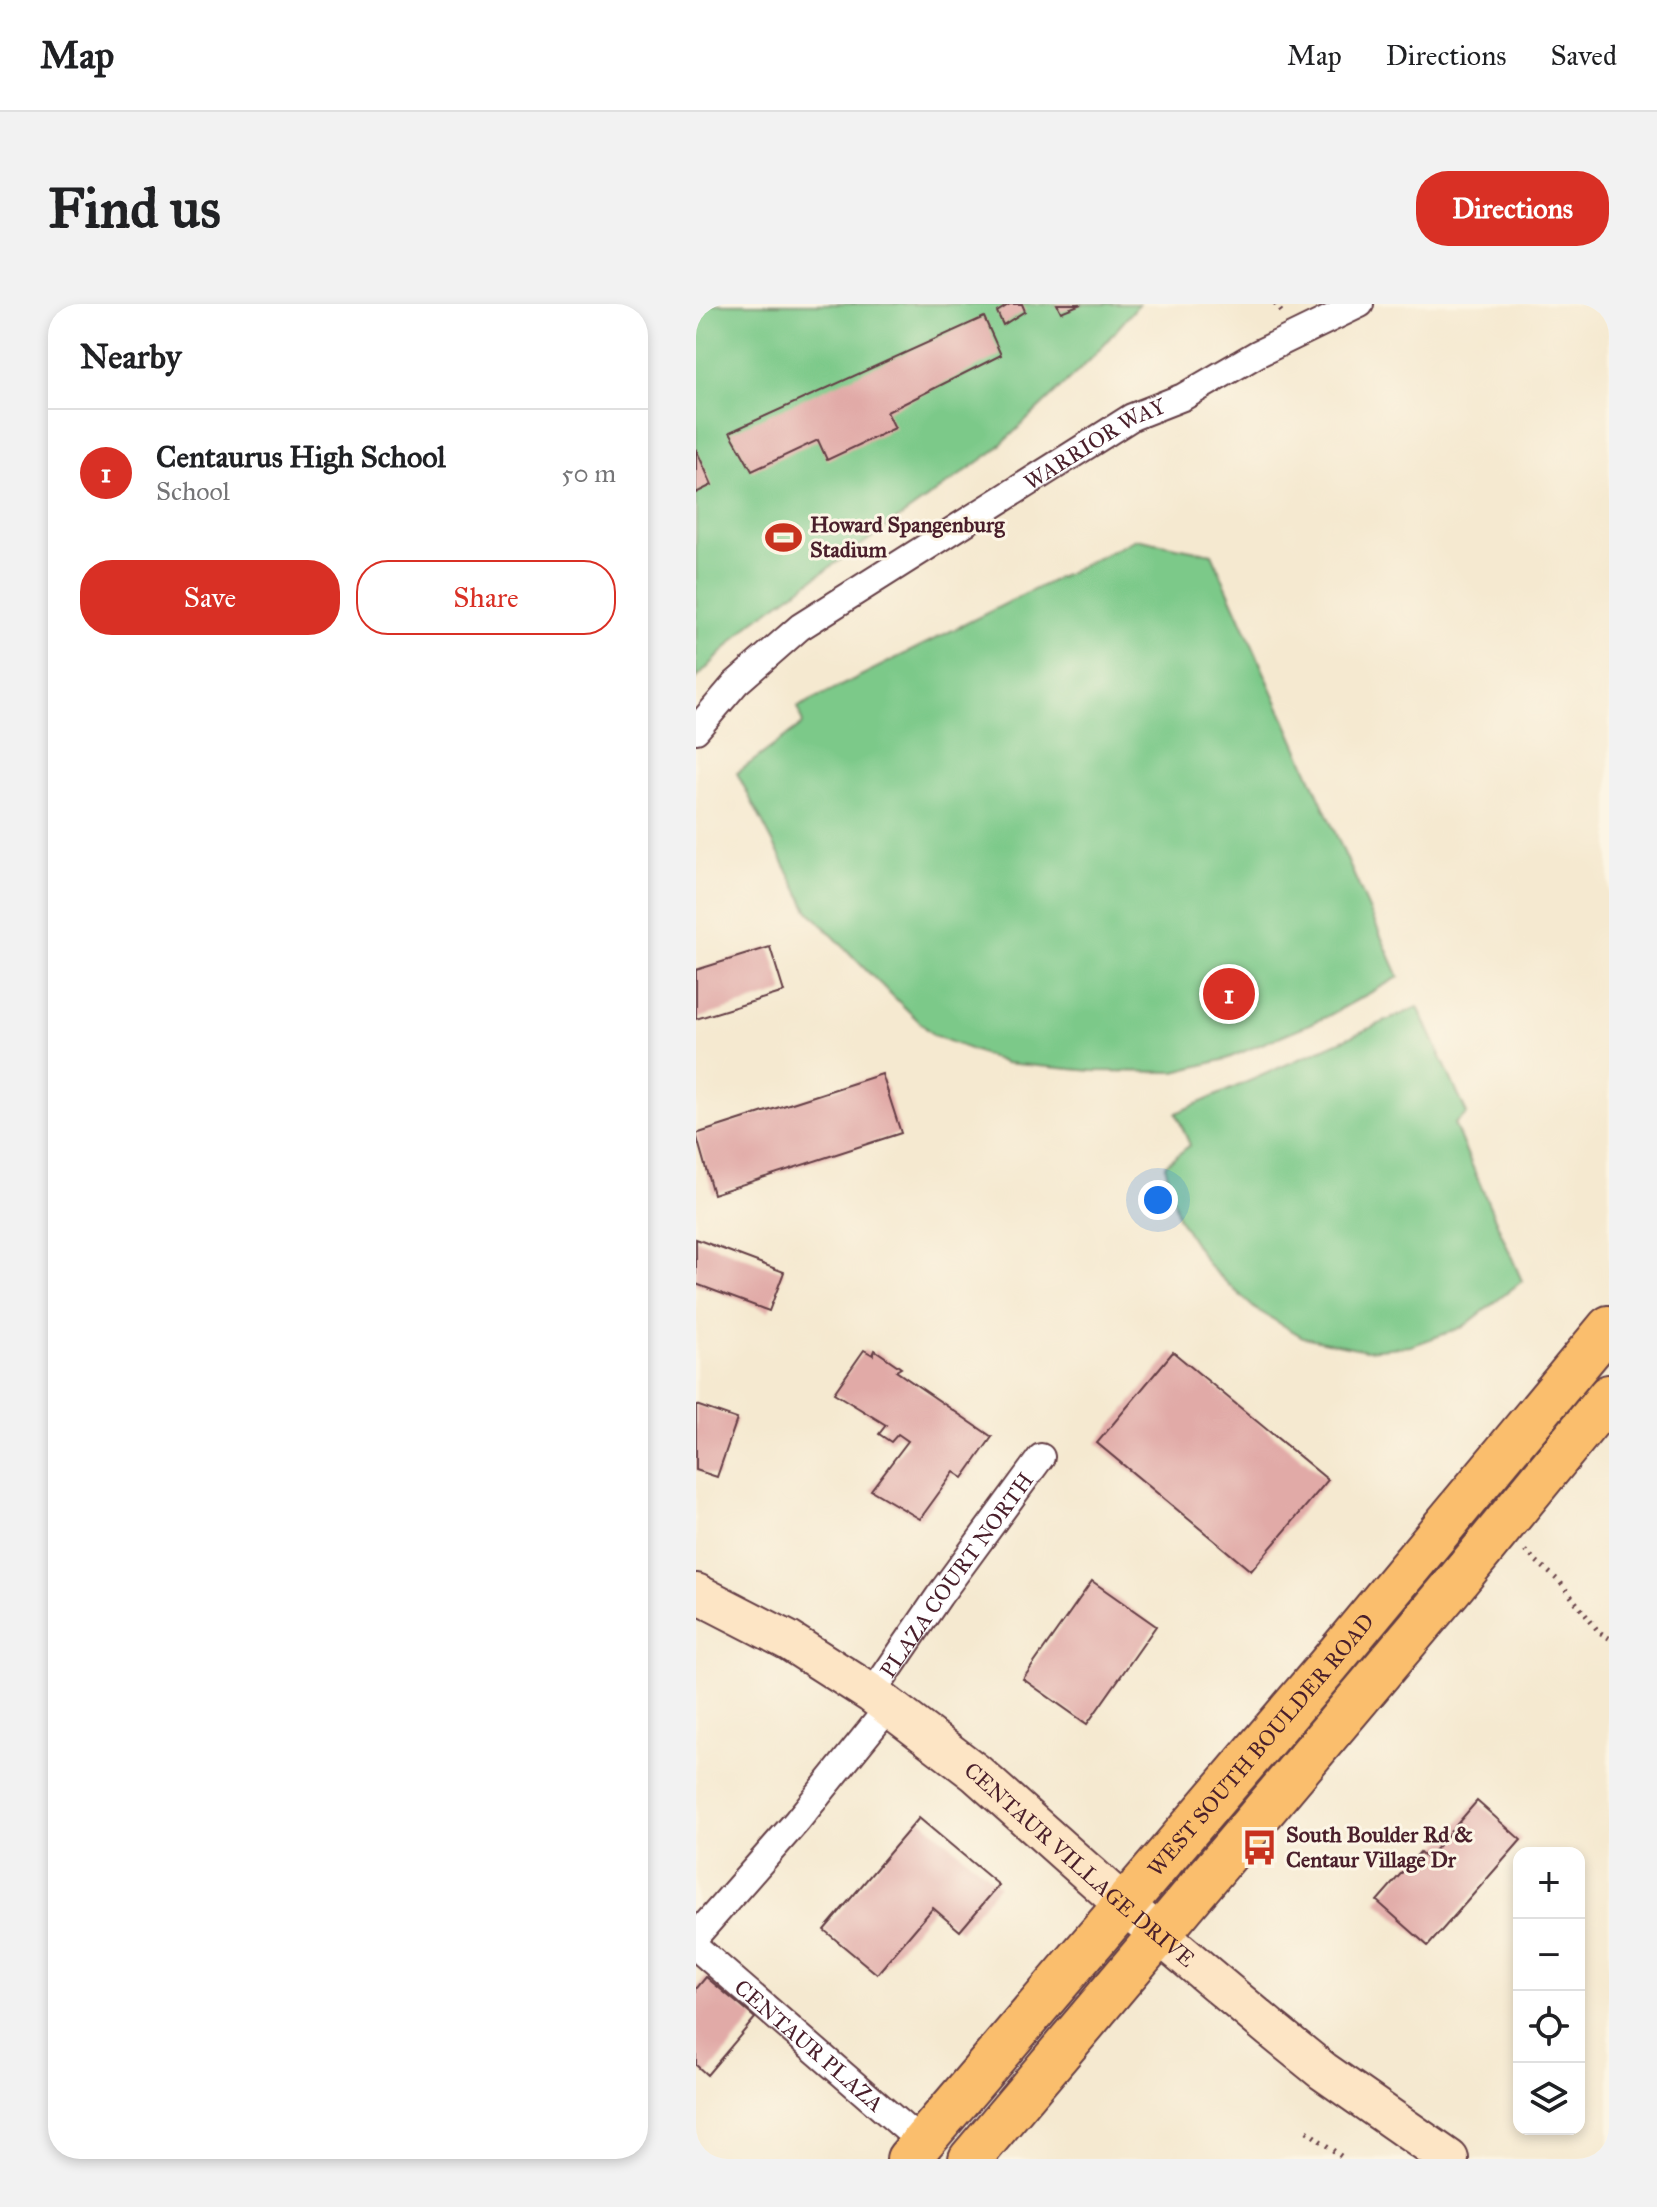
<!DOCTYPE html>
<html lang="en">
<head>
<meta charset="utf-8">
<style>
	:root { --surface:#fff; --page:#f2f2f2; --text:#202124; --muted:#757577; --line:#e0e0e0; --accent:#d93025 }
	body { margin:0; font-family:"IM FELL Great Primer",serif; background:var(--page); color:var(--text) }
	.controls { position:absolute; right:24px; bottom:24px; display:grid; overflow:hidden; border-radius:16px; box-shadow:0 4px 12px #0003 }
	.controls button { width:72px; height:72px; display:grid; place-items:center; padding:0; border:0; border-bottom:2px solid var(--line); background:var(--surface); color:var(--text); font:40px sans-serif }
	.you { position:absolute; left:462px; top:896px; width:28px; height:28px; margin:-20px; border:6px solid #fff; border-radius:50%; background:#1a73e8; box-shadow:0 0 0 12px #1a73e833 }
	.badge { display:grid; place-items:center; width:52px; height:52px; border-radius:50%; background:var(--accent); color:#fff; font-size:26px; font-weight:700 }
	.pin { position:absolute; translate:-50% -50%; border:4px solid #fff; box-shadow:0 2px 8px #0006 }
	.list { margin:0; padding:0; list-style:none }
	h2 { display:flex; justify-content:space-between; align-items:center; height:104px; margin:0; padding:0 32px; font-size:34px }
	h2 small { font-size:26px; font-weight:400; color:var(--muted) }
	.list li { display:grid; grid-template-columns:52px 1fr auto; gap:24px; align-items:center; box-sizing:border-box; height:128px; padding:0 32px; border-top:2px solid var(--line) }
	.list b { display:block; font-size:30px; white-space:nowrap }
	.list p { margin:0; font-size:26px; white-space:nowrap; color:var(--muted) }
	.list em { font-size:26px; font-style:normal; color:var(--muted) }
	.actions { display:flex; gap:16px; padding:24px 32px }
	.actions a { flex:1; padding:18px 0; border:2px solid var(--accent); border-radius:32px; text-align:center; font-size:28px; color:var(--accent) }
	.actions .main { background:var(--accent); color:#fff }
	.icon { flex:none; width:44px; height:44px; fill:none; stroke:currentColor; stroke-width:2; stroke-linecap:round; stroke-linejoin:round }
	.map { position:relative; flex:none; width:913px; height:1855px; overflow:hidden; border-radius:32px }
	header { display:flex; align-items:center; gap:48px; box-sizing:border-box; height:112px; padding:0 40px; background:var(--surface); border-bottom:2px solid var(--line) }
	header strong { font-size:38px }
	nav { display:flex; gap:44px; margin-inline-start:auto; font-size:28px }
	.intro { display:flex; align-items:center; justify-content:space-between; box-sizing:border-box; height:192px; padding:0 48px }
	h1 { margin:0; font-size:56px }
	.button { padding:20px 36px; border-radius:32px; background:var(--accent); color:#fff; font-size:28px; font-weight:700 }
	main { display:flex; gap:48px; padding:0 48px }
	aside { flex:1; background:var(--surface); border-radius:32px; box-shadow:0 4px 12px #0003 }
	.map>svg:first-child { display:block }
</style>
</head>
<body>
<header>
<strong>Map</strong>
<nav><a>Map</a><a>Directions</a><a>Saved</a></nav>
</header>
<div class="intro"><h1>Find us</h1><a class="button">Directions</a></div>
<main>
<aside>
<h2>Nearby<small></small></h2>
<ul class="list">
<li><span class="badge">1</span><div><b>Centaurus High School</b><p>School</p></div><em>50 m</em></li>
</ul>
<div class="actions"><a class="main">Save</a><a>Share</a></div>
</aside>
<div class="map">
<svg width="913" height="1855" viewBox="0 0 913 1855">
	<rect width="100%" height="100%" fill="#fcf5e5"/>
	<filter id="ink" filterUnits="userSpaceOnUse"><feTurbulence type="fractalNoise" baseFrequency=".0125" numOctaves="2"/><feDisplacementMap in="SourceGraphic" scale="16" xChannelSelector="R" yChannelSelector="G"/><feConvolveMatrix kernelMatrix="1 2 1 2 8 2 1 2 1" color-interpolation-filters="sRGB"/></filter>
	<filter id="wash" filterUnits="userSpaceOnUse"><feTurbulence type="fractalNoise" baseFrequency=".006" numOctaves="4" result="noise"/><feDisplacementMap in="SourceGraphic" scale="32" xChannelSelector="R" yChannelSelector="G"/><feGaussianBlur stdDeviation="1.8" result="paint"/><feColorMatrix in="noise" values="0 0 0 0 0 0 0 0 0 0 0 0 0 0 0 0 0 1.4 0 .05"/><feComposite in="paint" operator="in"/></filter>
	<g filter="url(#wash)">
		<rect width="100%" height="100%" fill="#f5e9d0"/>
		<!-- green -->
		<path fill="#7cc989" stroke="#63745a" stroke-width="2" d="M0,0H443L396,54L298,147L55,319L0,375Z
			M440,235L516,250L703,673L630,713L530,755L479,768L396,767L309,759L237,731L170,666L112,606L41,469L107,420L102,403Z
			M722,703L771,810L758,820L826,977L767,1023L715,1042L670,1046L607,1033L558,1004L513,962L482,913L469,861L494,841L480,809Z"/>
		<g id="blocks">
			<!-- building -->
			<path fill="#e1aaa7" d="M314,0H326L329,7L307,21L301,8Z
				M361,0H385L365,8Z
				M288,13L305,51L191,108L199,124L131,156L122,136L56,167L34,128Z
				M0,145L16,181L0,189Z
				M74,643L88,688L0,715V666Z
				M186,770L205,829L17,890L0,830Z
				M0,935L88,968L73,1007L0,980Z
				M168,1046L177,1051L179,1046L205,1064L200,1067L296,1133L267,1174L258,1168L224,1215L175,1186L212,1137L202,1130L195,1138L183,1130L190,1121L138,1089Z
				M477,1048L632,1176L555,1267L401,1139Z
				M0,1101L41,1115L21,1173L0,1166Z
				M396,1277L460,1322L391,1420L327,1375Z
				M781,1497L825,1536L732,1642L681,1597L724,1548L731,1555Z
				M223,1514L303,1581L264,1627L237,1604L181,1670L128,1626Z
				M10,1673L59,1714L11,1771L0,1761V1685Z"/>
		</g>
	</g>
	<g filter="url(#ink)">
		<use href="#blocks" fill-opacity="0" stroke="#643d44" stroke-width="2"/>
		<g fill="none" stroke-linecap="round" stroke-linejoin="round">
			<defs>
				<g id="street">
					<path id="s1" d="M0,426L40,379L104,323L436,113L487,93L561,50L664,0"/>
					<path id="s2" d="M176,1390L243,1292L345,1153"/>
					<path d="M0,1632L101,1517L193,1403"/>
					<path id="s3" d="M0,1643L226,1839"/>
				</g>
				<g id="secondary">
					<path id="s4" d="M0,1289L93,1337L176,1390L280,1469L428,1601L574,1724L627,1767L753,1855"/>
				</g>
				<g id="primary">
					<path id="s5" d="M212,1855L631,1363L913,1023"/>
					<path d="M274,1855L758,1281L913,1092"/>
				</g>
			</defs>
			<!-- street casing -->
			<use href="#street" stroke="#643d44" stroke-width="30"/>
			<!-- secondary casing -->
			<use href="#secondary" stroke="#643d44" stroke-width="42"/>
			<!-- primary casing -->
			<use href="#primary" stroke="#643d44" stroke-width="46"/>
			<!-- path -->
			<path stroke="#643d44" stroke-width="5" stroke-dasharray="2 6" stroke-linecap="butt" d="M579,0L587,10
				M829,1247L864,1278L903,1328L913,1334
				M611,1827L649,1855"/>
			<!-- street -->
			<use href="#street" stroke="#fff" stroke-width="26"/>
			<!-- secondary -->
			<use href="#secondary" stroke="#fde5c5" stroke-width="38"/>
			<!-- primary -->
			<use href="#primary" stroke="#fabe6d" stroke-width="42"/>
		</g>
	</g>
	<!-- icons -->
	<defs>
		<symbol id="stadium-bare" viewBox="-9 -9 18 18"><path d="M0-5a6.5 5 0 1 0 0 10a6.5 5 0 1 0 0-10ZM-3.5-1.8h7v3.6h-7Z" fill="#c8321e" stroke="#fcf5e5" stroke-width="2.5" paint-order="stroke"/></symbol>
		<symbol id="bus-bare" viewBox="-9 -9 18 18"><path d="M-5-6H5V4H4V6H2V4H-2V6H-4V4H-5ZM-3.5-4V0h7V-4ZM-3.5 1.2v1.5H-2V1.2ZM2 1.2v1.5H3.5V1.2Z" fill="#c8321e" stroke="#fcf5e5" stroke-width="2.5" paint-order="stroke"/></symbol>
	</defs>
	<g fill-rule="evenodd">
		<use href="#stadium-bare" x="62" y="208" width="51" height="51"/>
		<use href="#bus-bare" x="538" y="1518" width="51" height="51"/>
	</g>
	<g text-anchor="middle" stroke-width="6" stroke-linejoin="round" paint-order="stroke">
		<!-- street labels -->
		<g font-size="22" fill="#4a1f2b" stroke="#fcf5e5">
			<text dy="8" stroke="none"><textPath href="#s1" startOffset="494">WARRIOR WAY</textPath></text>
			<text dy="8" stroke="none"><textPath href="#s2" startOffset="146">PLAZA COURT NORTH</textPath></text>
			<text dy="8" stroke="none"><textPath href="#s5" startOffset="544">WEST SOUTH BOULDER ROAD</textPath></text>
			<text dy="8" stroke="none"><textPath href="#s4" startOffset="472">CENTAUR VILLAGE DRIVE</textPath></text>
			<text dy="8" stroke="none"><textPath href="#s3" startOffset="150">CENTAUR PLAZA</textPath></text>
		</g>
		<!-- poi labels -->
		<g font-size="22" font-weight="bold" fill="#4a1f2b" stroke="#fcf5e5" text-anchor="start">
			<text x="114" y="228">Howard Spangenburg<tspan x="114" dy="25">Stadium</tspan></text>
			<text x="590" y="1538">South Boulder Rd &amp;<tspan x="590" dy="25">Centaur Village Dr</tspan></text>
		</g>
	</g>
</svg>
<div class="controls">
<button>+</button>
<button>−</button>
<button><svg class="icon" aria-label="locate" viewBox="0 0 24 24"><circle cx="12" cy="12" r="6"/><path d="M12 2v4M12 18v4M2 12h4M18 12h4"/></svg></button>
<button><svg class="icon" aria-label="layers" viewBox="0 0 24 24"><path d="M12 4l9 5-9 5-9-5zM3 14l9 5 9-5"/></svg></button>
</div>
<div class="you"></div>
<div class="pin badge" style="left:533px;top:690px">1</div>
</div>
</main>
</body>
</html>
